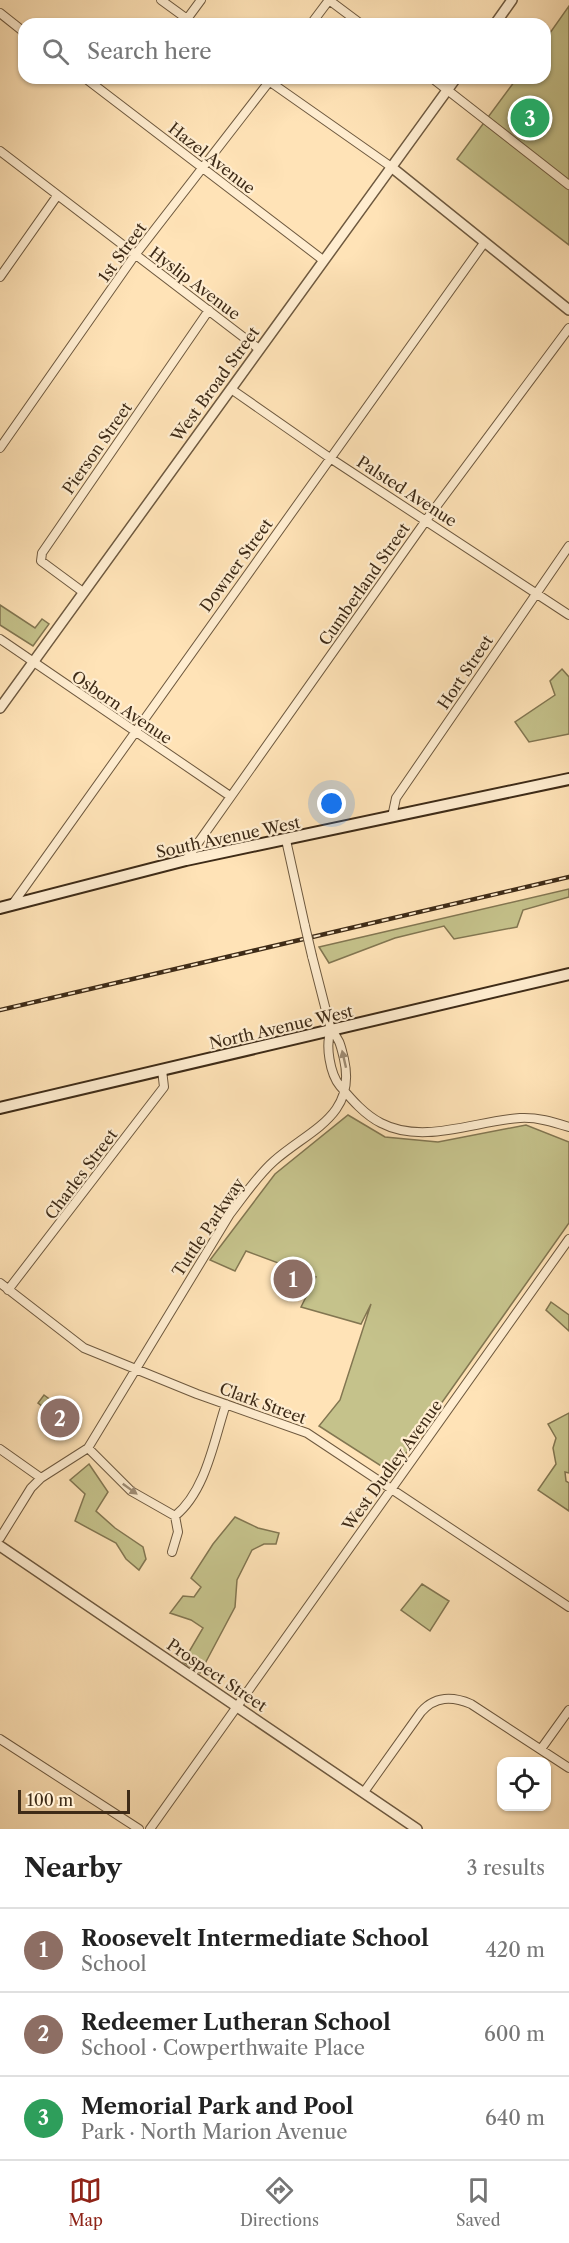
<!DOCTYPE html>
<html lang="en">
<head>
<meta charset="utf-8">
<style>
	:root { --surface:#fff; --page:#f6f6f6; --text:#222; --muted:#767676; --line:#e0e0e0; --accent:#8f2418 }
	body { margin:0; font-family:"Libre Caslon Text",serif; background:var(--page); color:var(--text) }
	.controls { position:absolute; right:18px; bottom:18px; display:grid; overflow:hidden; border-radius:12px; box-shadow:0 2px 4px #0004 }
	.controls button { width:54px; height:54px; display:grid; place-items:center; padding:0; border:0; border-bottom:2px solid var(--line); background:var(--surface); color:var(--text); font:30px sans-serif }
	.scale { position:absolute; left:18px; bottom:15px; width:112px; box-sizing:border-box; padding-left:6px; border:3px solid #3e2b17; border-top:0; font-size:16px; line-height:21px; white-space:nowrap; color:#3e2b17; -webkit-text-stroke:4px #ffedd0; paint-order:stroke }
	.you { position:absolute; left:332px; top:804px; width:21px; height:21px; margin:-15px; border:4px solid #fff; border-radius:50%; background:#1a73e8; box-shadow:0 0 0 9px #1a73e833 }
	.badge { display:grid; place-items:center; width:39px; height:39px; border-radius:50%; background:var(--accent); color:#fff; font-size:20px; font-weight:700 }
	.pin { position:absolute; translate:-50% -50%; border:3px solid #fff; box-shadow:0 2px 6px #0006 }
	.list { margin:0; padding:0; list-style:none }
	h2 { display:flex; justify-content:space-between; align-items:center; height:78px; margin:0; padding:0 24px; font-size:26px }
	h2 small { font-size:20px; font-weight:400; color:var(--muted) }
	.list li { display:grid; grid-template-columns:39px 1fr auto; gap:18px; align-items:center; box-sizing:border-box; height:84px; padding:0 24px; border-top:2px solid var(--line) }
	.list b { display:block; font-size:22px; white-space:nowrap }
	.list p { margin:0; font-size:20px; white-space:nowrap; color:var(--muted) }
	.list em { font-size:20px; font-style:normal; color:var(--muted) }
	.icon { flex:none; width:33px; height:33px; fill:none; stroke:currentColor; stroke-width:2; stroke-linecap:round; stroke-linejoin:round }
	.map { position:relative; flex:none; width:569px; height:1829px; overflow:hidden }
	.search { position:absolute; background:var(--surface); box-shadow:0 2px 4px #0004; left:18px; right:18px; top:18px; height:66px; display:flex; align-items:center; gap:15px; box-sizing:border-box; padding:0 21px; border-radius:18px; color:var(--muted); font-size:22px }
	.sheet { height:330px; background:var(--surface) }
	nav { display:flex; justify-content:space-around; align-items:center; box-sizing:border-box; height:84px; border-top:2px solid var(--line); background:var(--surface); font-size:16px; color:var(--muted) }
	nav a { display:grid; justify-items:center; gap:3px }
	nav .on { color:var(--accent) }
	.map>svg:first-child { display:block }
</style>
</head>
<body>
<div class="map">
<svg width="569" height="1829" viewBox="0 0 569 1829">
	<rect width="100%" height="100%" fill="#ffe3b7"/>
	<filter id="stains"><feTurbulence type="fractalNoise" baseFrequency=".00333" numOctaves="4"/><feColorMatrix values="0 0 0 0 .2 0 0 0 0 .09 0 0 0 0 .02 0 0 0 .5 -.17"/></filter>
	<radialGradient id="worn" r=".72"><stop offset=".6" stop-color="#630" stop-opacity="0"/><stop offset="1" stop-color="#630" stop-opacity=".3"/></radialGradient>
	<!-- green -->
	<path fill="#c5c28b" stroke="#827651" stroke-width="1.5" d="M569,6V245L457,159L517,78H545V40Z
		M0,605L35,628L42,619L49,624L33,646L0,625Z
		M562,669L569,677V734L529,742L515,722L555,695L550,681Z
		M569,889V897L523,910L517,927L454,939L444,926L395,938L329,963L319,947Z
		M348,1115L385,1137L438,1142L526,1125L569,1142V1223L392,1473L319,1426L340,1400L371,1304L361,1324L301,1307L316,1277L246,1251L235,1271L210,1260L275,1174Z
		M551,1302L569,1315V1331L546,1310Z
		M44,1395L56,1404L50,1412L38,1403Z
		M569,1413V1473L565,1472L566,1481L569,1483V1511L538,1490L556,1464L553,1448L556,1438L548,1424Z
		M89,1464L108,1492L96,1511L115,1528L143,1547L146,1559L139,1570L126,1559L116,1543L75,1521L85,1494L70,1480Z
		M235,1517L258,1528L279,1533L276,1544H264L252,1550L237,1580L235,1607L200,1673L183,1662L203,1628L191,1620L170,1613L183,1596L194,1597L201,1587L191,1578L213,1544Z
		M422,1584L449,1601L430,1631L401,1610Z"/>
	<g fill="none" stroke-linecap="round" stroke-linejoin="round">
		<defs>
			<path id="minor" d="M161,0L194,24
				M0,13L24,32
				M187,19L201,0
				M311,24L329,0L361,24
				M85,78L323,260
				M432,78L569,185
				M266,79L390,166
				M0,151L259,349
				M0,277L57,196
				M231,389L330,458L569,615
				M0,448L135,255L272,78
				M83,592L41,561L42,553L209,310
				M0,639L230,796
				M392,817L396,798L569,546
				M286,840L305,926
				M186,860L427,519L569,328
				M12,905L484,243
				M331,1030C325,1045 330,1074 340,1086C352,1100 365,1115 381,1123C423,1145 475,1121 520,1118C537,1117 553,1122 569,1127
				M0,1283L84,1348L197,1394L307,1433L569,1607
				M8,1290L164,1087L162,1070
				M88,1448L131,1491L175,1516C206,1491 214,1440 226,1404
				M0,1449L41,1478
				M0,1538L31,1488L41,1478L88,1448L230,1214C244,1196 257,1176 274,1161C309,1130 357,1116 344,1059C341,1047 340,1039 331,1030L312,956
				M172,1552L178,1532L175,1516
				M0,1739L139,1829
				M541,1749L569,1710
				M364,1792L421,1712C435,1696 452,1696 471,1704L569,1768
				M150,1829L569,1239"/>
			<path id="tertiary" d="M495,24L512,0
				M390,166L569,310
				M0,708L456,78
				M0,1546L417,1829"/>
			<path id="secondary" d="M0,908L186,860L569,779
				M0,1108L569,974"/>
		</defs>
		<!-- minor casing -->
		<use href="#minor" stroke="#6e593f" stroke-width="10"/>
		<!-- tertiary casing -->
		<use href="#tertiary" stroke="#6e593f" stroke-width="12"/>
		<!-- secondary casing -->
		<use href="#secondary" stroke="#3e2b17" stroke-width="14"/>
		<!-- minor -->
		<use href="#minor" stroke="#ffedd0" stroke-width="8"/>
		<!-- tertiary -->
		<use href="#tertiary" stroke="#ffedd0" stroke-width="9"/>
		<!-- secondary -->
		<use href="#secondary" stroke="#ffedd0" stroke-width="10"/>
		<defs>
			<path id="rail" d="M0,1010L569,877"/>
		</defs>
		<!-- rail casing -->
		<use href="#rail" stroke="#3e2b17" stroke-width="4.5"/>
		<!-- rail -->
		<use href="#rail" stroke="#ffedd0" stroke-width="2" stroke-dasharray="7" stroke-linecap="butt"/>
		<defs>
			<path id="minor-bridge" d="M305,926L312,956"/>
		</defs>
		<!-- minor-bridge casing -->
		<use href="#minor-bridge" stroke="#6e593f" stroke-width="10" stroke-linecap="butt"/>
		<!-- minor-bridge -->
		<use href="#minor-bridge" stroke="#ffedd0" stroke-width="8"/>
	</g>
	<!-- one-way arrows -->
	<defs><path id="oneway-solid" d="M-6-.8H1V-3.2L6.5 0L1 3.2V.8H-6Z" transform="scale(1.5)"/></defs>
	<g fill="#9e8c74">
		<use href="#oneway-solid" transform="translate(344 1059) rotate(-103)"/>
		<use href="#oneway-solid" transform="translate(130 1489) rotate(36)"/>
	</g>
	<g text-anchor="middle" stroke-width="4.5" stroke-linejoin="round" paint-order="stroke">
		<!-- street labels -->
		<g font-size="16" fill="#3e2b17" stroke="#ffedd0">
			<text transform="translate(212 158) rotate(38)" y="6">Hazel Avenue</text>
			<text transform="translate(122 252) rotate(-54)" y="6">1st Street</text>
			<text transform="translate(195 283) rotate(37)" y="6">Hyslip Avenue</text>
			<text transform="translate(215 384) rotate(-54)" y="6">West Broad Street</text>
			<text transform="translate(97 448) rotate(-55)" y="6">Pierson Street</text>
			<text transform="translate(407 491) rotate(33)" y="6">Palsted Avenue</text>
			<text transform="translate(236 565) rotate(-54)" y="6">Downer Street</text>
			<text transform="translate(364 584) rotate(-55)" y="6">Cumberland Street</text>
			<text transform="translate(465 672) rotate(-56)" y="6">Hort Street</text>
			<text transform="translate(122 707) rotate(34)" y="6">Osborn Avenue</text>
			<text transform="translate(228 837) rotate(-12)" y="6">South Avenue West</text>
			<text transform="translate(281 1027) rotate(-13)" y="6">North Avenue West</text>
			<text transform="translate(81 1174) rotate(-53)" y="6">Charles Street</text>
			<text transform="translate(208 1227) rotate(-56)" y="6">Tuttle Parkway</text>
			<text transform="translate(263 1403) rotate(20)" y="6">Clark Street</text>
			<text transform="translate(392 1465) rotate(-54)" y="6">West Dudley Avenue</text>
			<text transform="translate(217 1675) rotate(34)" y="6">Prospect Street</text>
		</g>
	</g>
	<rect width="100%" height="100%" filter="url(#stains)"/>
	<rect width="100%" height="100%" fill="url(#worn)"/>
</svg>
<div class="controls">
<button><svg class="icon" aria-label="locate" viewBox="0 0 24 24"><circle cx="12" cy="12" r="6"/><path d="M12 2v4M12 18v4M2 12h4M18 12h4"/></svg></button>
</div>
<div class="scale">100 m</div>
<div class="you"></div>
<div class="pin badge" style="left:293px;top:1279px;background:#8d6e63">1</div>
<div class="pin badge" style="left:60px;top:1418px;background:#8d6e63">2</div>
<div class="pin badge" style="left:530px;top:118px;background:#2e9e5b">3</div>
<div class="search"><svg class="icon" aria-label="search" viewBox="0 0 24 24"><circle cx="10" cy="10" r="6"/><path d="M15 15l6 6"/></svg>Search here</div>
</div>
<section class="sheet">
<h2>Nearby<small>3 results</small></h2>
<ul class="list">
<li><span class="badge" style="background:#8d6e63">1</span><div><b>Roosevelt Intermediate School</b><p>School</p></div><em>420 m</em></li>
<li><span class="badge" style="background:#8d6e63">2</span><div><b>Redeemer Lutheran School</b><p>School · Cowperthwaite Place</p></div><em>600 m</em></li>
<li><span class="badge" style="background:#2e9e5b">3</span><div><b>Memorial Park and Pool</b><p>Park · North Marion Avenue</p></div><em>640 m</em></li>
</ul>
</section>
<nav>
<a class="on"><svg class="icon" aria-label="map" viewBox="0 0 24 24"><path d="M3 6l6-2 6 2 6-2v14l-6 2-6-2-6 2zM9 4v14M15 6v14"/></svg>Map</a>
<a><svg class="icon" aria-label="directions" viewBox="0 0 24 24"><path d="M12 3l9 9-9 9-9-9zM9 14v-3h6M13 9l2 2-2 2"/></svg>Directions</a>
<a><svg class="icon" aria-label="saved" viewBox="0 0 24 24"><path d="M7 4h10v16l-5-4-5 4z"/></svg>Saved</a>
</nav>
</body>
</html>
